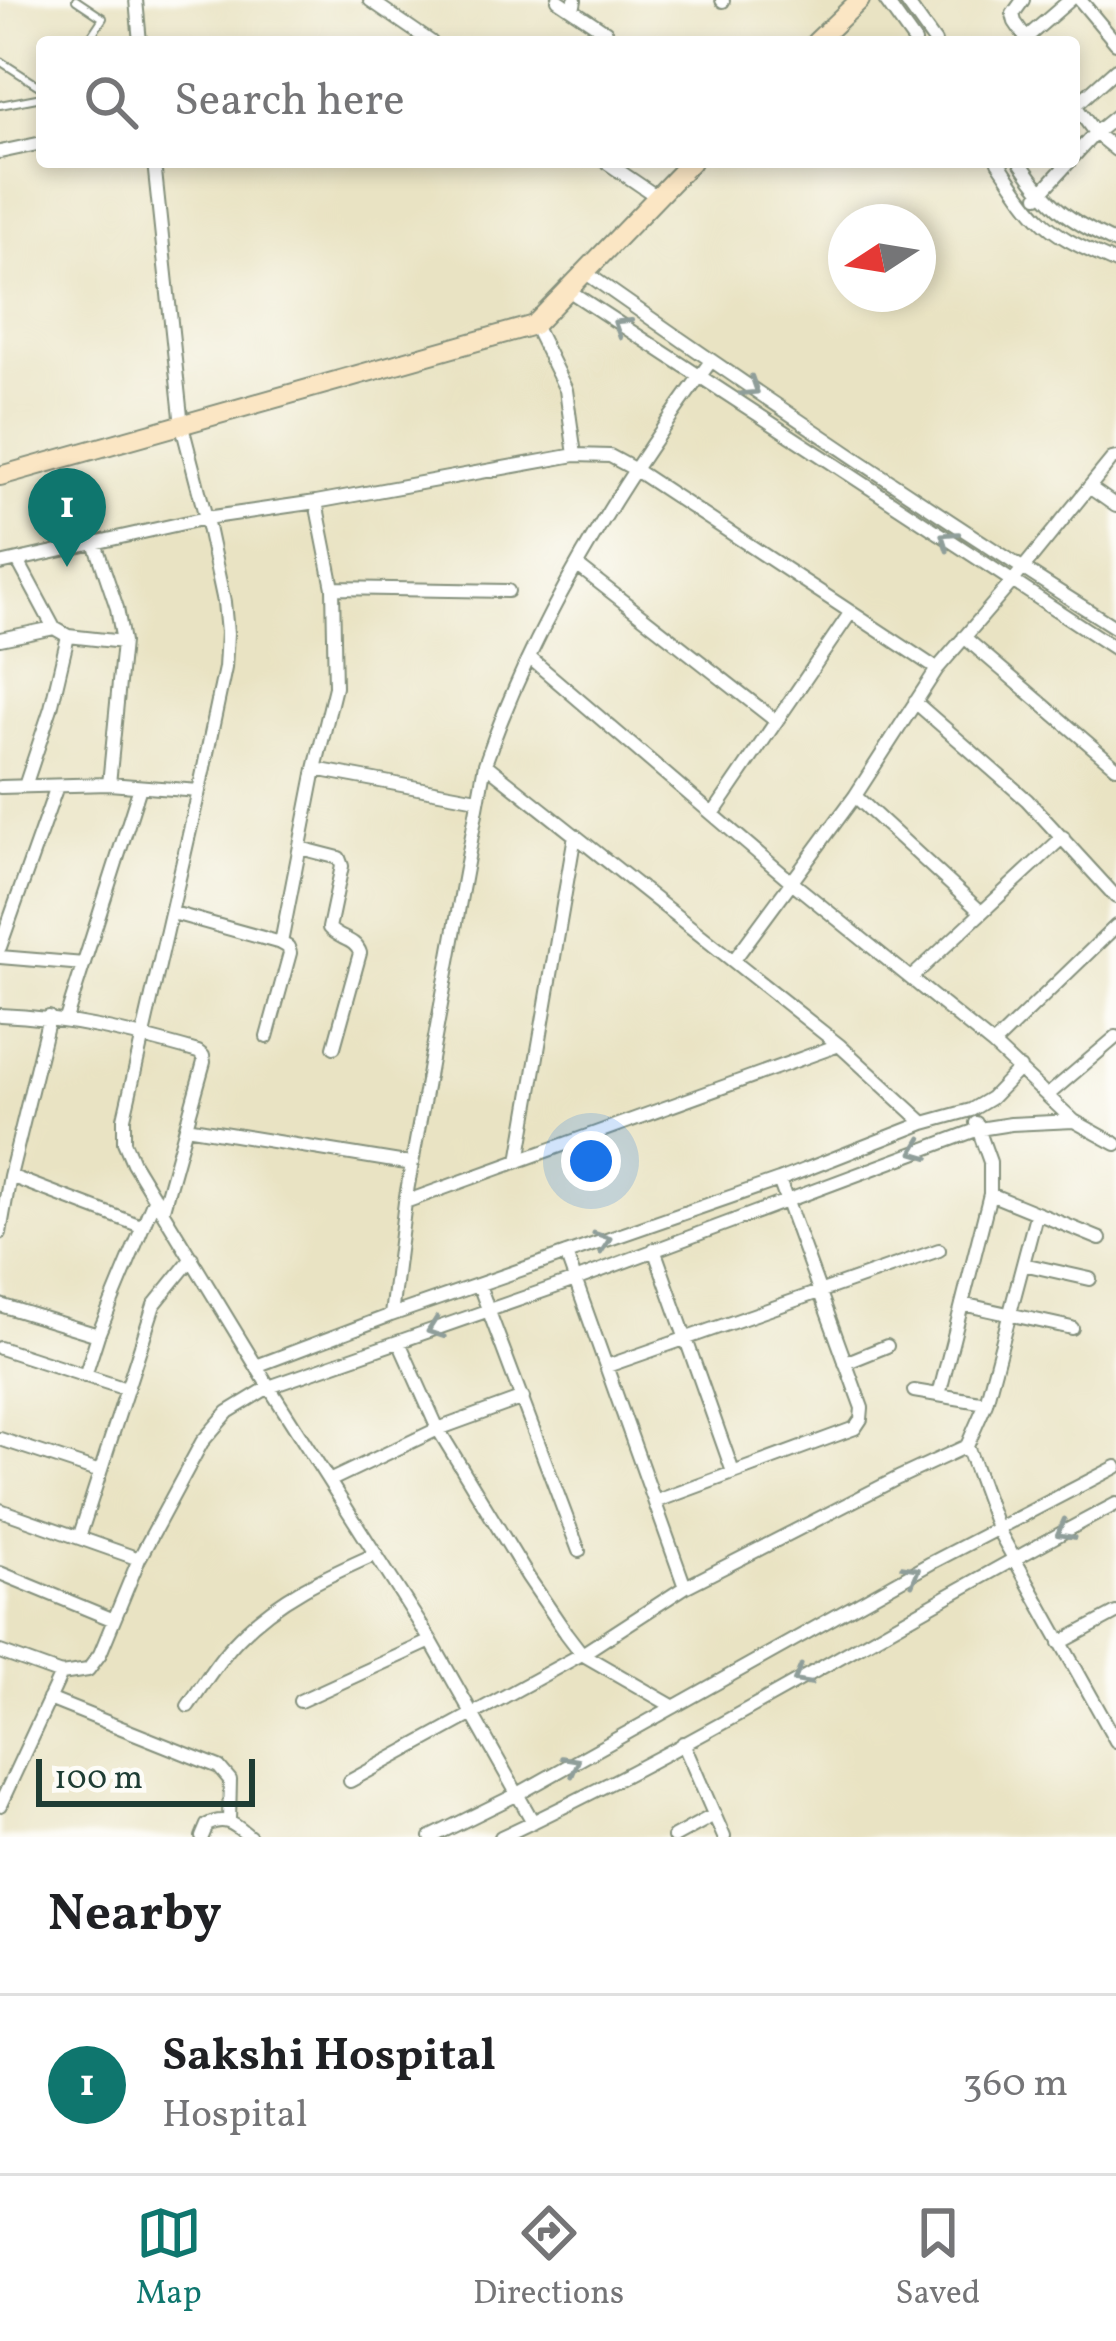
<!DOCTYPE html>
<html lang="en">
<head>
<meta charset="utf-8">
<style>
	:root { --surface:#fff; --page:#f2f2f2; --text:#202124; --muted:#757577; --line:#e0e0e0; --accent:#0f766e }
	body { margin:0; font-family:Vollkorn,serif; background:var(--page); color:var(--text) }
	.compass { position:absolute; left:828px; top:204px; width:108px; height:108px; border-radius:50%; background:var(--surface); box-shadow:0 6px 18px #0003; rotate:258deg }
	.scale { position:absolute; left:36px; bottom:30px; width:219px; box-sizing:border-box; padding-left:12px; border:6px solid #1f3d34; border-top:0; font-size:33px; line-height:42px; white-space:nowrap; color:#1f3d34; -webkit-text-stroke:9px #fdfcf7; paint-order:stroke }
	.you { position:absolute; left:591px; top:1161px; width:42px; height:42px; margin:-30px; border:9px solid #fff; border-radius:50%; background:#1a73e8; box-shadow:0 0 0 18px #1a73e833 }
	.badge { display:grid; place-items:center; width:78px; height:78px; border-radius:50%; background:var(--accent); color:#fff; font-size:39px; font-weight:700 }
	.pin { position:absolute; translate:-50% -99px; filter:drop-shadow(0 3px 6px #0008) }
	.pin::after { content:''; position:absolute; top:63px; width:42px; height:36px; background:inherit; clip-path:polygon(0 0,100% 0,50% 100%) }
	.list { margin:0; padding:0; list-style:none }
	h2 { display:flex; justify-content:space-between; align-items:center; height:156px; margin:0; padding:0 48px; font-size:51px }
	h2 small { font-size:39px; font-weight:400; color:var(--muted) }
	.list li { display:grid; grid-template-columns:78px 1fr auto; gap:36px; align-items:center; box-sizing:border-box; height:180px; padding:0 48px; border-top:3px solid var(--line) }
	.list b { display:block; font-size:45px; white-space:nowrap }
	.list p { margin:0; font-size:39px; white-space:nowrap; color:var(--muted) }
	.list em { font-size:39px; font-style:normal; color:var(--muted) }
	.icon { flex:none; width:66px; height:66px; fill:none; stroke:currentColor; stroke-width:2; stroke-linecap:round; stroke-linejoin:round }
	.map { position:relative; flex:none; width:1116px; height:1837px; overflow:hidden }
	.search { position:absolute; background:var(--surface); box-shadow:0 6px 18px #0003; left:36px; right:36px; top:36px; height:132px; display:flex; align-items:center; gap:30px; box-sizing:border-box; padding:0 42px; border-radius:12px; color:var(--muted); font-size:45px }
	.sheet { height:336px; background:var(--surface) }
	nav { display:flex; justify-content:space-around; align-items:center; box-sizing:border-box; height:168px; border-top:3px solid var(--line); background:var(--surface); font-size:33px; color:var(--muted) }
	nav a { display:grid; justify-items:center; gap:6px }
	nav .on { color:var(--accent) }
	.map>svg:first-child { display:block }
</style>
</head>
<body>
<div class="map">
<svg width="1116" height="1837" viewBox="0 0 1116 1837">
	<rect width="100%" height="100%" fill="#fdfcf7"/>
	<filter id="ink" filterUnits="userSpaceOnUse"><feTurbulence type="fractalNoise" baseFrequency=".00833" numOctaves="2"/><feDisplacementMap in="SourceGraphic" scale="24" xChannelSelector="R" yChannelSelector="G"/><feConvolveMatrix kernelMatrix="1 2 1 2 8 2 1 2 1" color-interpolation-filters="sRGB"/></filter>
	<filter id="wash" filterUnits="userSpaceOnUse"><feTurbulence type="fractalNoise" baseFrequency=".004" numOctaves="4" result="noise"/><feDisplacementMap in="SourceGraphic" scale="48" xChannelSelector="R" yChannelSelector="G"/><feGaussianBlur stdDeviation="2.7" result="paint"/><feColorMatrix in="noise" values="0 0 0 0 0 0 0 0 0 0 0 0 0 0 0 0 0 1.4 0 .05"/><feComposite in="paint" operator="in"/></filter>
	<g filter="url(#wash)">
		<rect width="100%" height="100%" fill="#e9e3c3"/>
	</g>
	<g filter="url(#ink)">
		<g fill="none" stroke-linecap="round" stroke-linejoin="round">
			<defs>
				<path id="lane" d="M76,0L103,18L87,42
					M0,61L42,88
					M0,105L42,97"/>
				<path id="street" d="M136,0L140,42
					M370,0L431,42
					M558,0L573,10L575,0
					M722,0L723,1
					M885,0L915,42
					M905,0L935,42
					M1023,0L1013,14L1015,22L1028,41
					M1080,0L1116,43
					M573,10L606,32
					M1026,38L1070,0
					M1074,104L1095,133L1116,150
					M1075,106L1116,69
					M0,152L42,143
					M1074,156L1095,133L1116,116
					M154,162L182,426L206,518L224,602L227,633L225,668L199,791L124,1118V1142L133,1163L269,1387L431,1641L533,1822
					M606,162L656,196
					M998,162C1011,181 1023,202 1039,218C1060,240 1089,250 1116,263
					M1020,162C1051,208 1066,219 1116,243
					M1038,196L1069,162
					M586,273C760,396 936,514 1116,628
					M568,290L1116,649
					M534,325L566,390L575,455
					M1089,487L1116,506
					M95,543L117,608L123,642L109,784
					M18,561L54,628L68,636L123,642
					M0,564L206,518L316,502L575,455L610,456L634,469L937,669
					M578,566L776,721
					M333,588L508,591
					M964,637L1116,767
					M0,639L54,628
					M530,658L793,883L993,1045L1074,1121L1116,1144
					M915,702L1027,800L1116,897
					M485,764L839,1045L924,1123
					M315,769L477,799
					M25,786L51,708L68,636
					M0,787L109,784L199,791
					M855,796L981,912
					M713,814L851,612
					M300,848L339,858L342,866L329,928C339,940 355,938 360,953L334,1047
					M173,913L281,943L288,947L290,953L267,1037
					M281,943L315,769L335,687L333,588L316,502
					M0,947L57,786
					M0,957L84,964
					M734,960L855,796L937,669L1012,582L1112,459L1116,458
					M911,978L1063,837
					M0,1015C69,1018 132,1033 198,1052L203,1056L204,1062L163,1209
					M66,1019L140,787
					M993,1045L1116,926
					M1048,1095L1116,1037
					M186,1127L412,1164
					M519,1161L575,835
					M10,1176L141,1226
					M990,1194L1100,1239
					M405,1202L839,1045
					M0,1233L10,1176L49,1017
					M654,1249L733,1472
					M566,1254L685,1587
					M1023,1264L1090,1279
					M479,1285L579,1551
					M962,1304L1072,1328
					M0,1305L98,1335
					M391,1315L405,1202L485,764C534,622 622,481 711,361
					M399,1342L438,1429L528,1577L566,1633L582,1654L674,1707
					M0,1348L126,1389
					M845,1363L887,1346
					M256,1366L391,1315L779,1180L924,1123L971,1110L991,1098L1020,1068
					M607,1366L939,1250
					M85,1376L98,1335L155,1197
					M914,1391L986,1403
					M939,1395L990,1194V1162L976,1123
					M0,1439L100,1472
					M967,1446L997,1528L1116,1741
					M329,1481L438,1429L523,1398
					M657,1501L855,1428L861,1419L862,1408L779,1180
					M0,1510L139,1559
					M79,1538L154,1305L192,1258
					M0,1573L114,1620
					M1060,1643L1116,1613
					M0,1652L61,1674L0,1805
					M61,1674L88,1670L100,1654L139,1559L202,1442L228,1412L269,1387L575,1280L979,1129L1011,1124L1074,1121
					M49,1699L219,1767L230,1780L229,1821
					M300,1701L431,1641
					M188,1706C204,1683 219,1658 239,1638C278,1598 326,1576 376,1554
					M683,1743L724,1837
					M350,1781L582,1654L685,1587L898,1478L967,1446L986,1403L1036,1215
					M202,1837L207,1825C226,1815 235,1825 250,1837
					M431,1837L518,1794L931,1563L1116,1467
					M501,1837C712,1738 910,1612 1116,1504
					M674,1837L714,1815"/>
				<path id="secondary" d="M816,42L860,0
					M0,476L534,325L691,162"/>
			</defs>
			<!-- lane casing -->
			<use href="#lane" stroke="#84907c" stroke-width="10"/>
			<!-- street casing -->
			<use href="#street" stroke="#84907c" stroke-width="16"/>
			<!-- secondary casing -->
			<use href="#secondary" stroke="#84907c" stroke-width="22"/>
			<!-- lane -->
			<use href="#lane" stroke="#fff" stroke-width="6"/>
			<!-- street -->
			<use href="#street" stroke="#fff" stroke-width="12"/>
			<!-- secondary -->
			<use href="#secondary" stroke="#fbe6c4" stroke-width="18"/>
		</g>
		<!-- one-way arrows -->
		<defs><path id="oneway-chevron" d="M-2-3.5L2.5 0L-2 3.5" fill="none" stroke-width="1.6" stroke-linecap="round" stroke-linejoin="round" transform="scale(3)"/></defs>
		<g stroke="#8f9e9a">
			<use href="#oneway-chevron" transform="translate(621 326) rotate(-147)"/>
			<use href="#oneway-chevron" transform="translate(751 388) rotate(33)"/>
			<use href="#oneway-chevron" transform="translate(948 539) rotate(-146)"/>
			<use href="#oneway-chevron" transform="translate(919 1150) rotate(159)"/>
			<use href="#oneway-chevron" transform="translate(603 1241) rotate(-19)"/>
			<use href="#oneway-chevron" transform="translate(435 1329) rotate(160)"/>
			<use href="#oneway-chevron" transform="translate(1064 1531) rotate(152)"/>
			<use href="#oneway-chevron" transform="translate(912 1573) rotate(-29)"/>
			<use href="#oneway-chevron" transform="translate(801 1677) rotate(151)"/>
			<use href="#oneway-chevron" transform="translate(572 1764) rotate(-29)"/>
		</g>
	</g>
</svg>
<svg class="compass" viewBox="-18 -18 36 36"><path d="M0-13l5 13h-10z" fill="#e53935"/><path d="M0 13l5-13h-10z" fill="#757577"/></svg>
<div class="scale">100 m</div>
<div class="you"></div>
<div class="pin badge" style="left:67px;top:567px">1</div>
<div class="search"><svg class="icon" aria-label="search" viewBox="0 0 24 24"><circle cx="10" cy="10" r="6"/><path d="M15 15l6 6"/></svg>Search here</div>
</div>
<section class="sheet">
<h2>Nearby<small></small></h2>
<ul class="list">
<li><span class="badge">1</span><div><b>Sakshi Hospital</b><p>Hospital</p></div><em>360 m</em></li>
</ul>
</section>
<nav>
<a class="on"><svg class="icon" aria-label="map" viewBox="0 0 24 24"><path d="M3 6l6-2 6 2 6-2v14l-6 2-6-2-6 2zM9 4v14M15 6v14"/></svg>Map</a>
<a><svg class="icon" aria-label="directions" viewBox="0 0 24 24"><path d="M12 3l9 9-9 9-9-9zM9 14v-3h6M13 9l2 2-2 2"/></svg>Directions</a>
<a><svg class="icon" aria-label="saved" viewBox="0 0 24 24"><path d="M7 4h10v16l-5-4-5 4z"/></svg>Saved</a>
</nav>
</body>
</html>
